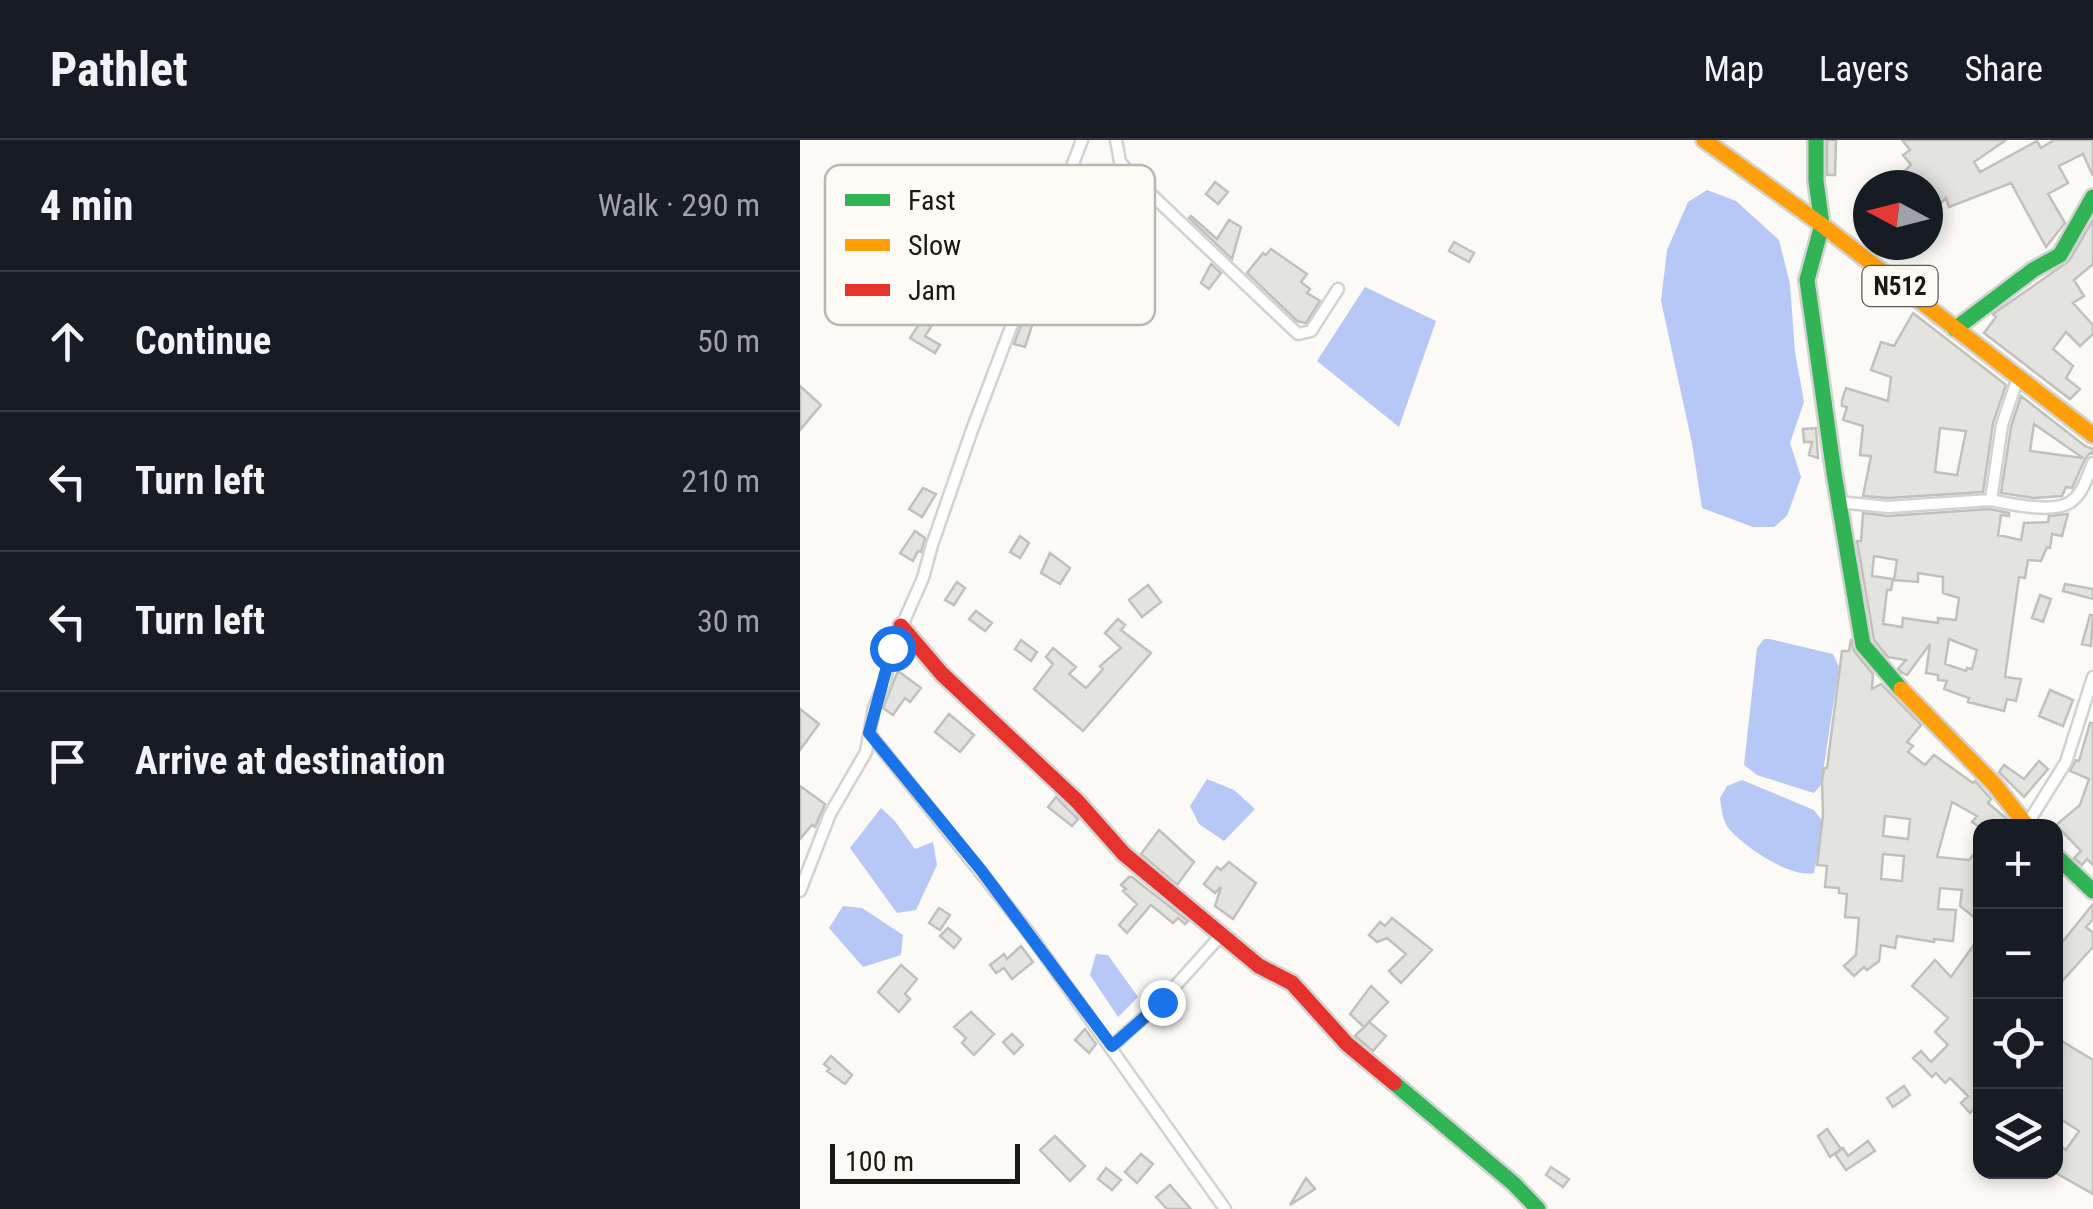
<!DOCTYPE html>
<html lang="en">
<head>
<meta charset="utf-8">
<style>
	:root { --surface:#171b24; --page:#20242c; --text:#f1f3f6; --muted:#9ea1a6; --line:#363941 }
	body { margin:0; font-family:"Roboto Condensed",sans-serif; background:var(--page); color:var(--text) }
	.controls { position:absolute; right:30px; bottom:30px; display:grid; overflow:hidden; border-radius:20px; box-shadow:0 5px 15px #0003 }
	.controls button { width:90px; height:90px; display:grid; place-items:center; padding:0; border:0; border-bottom:2px solid var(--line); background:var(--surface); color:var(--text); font:50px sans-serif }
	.compass { position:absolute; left:1053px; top:30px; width:90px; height:90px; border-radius:50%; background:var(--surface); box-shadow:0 5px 15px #0003; rotate:277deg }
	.scale { position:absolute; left:30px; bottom:25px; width:190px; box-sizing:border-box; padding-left:10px; border:5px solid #181815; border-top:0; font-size:28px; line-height:35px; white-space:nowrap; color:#181815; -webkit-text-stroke:8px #fdfbf4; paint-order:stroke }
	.stop { position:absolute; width:30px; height:30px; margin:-22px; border:8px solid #1a73e8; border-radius:50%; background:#fff }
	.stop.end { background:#1a73e8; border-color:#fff; box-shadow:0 2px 10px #0008 }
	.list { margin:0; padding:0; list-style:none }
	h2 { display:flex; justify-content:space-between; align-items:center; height:130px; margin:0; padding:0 40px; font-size:42px }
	h2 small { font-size:32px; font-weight:400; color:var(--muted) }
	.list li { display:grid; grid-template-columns:65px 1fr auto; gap:30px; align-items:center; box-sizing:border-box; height:140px; padding:0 40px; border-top:2px solid var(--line) }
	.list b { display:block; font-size:38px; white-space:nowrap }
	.list em { font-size:32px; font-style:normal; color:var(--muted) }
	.icon { flex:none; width:55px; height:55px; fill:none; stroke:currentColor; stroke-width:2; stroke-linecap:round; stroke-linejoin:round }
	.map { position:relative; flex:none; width:1293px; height:1069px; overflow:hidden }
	header { display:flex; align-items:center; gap:60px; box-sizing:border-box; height:140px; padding:0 50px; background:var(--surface); border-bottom:2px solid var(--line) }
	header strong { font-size:48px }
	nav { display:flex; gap:55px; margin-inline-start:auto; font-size:35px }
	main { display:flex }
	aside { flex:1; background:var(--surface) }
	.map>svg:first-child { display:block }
</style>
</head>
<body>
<header>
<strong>Pathlet</strong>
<nav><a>Map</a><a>Layers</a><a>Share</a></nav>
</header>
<main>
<aside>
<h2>4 min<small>Walk · 290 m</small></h2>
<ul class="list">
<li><svg class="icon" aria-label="ahead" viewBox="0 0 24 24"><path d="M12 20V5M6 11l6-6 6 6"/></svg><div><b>Continue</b></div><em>50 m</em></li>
<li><svg class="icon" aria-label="left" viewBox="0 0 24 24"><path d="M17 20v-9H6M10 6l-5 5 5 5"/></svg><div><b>Turn left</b></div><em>210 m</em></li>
<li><svg class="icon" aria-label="left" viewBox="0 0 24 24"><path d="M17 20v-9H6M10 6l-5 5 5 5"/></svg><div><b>Turn left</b></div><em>30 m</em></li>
<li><svg class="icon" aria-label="arrive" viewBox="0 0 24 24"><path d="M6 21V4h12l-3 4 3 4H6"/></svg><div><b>Arrive at destination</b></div></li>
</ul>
</aside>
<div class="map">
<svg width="1293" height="1069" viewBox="0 0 1293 1069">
	<rect width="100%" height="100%" fill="#fbfaf6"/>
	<!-- water -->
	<path fill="#b7c7f6" d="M907,50L936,61L979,100L990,144L995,212L1004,262L990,303L1001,337L987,376L974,387H953L902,368L892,303L861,161L867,110L888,62Z
		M565,147L636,181L599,287L517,221Z
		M970,499L1033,514L1039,527L1021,645L1014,653L957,635L944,625L957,508L964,499Z
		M407,639L434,650L455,669L424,701L399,684L390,666Z
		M942,640L1014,670L1023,682L1014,733C990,738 945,707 929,689C923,682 921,667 920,658L927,646Z
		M81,668L94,680L115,709L133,702L137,725L116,770L97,773L50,708Z
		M43,766L62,768L103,795L101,815L63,827L29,788Z
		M296,814L308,815L338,857L318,877L290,835Z"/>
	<!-- building -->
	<path fill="#e3e3e0" stroke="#c1c0bd" stroke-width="2.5" fill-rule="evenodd" d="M1027,0H1036L1035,35H1027Z
		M1102,0H1206L1174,22L1180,32L1237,1L1241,8L1254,0H1293V36L1283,14L1259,26L1268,43L1248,54L1265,83L1246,107L1211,43L1149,67L1146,58L1128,75V45H1090L1111,25L1103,15L1110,10Z
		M415,42L428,52L418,64L406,54Z
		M391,76L417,99L429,80L441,87L432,119L389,78Z
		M1293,80V124L1274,140L1284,156L1273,163L1293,185V194L1280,206L1266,192L1253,209L1273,226L1266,238L1280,249L1270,259L1184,193L1196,177L1193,174L1269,121Z
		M257,90L263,93L253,126L263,128L250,166L265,173L260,182L243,174L241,178L235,176L225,207L214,204Z
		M654,102L674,113L669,122L649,111Z
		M471,109L507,134L501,142L510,149L507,153L520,161L506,183L497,181L447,133L463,113L466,115Z
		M411,124L421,133L409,149L401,143Z
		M1113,173L1206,245L1193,283L1183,352L1088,358L1063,356L1071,316L1060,315L1063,286L1043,280L1047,267L1042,266V260L1046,248L1088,261L1091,237L1071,230L1081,202L1094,206ZM1140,288L1166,291L1157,335L1135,332Z
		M121,181L131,187L125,196L140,205L135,213L110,198Z
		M0,246L21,265L0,290Z
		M1221,256L1285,306L1293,309V314L1290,313L1285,319L1272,348L1266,347L1262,356L1234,358L1201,353L1211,287ZM1234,284L1283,318L1230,311Z
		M1003,289L1016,288L1018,318L1009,315L1012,302H1004Z
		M123,348L136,354L122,377L109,369Z
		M1190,369L1209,373V376L1201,375L1198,395L1221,400L1224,383L1248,382L1249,376L1268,374L1262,396L1252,394L1250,408L1247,407L1241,421L1228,420L1225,438L1219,437L1205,537L1221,539L1216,561L1207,559L1204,571L1168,562L1169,558L1144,549L1147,541L1138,540V535L1126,533L1130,504L1107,535L1101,532L1098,529L1106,520L1088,517L1074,500L1057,401H1061L1063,373L1088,376ZM1074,416L1097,420L1094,440L1118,442V433L1143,437V453L1159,458L1156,480L1138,478V483L1103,478L1102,487L1083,484L1087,450H1091L1093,439L1072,436ZM1149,499L1177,510L1172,529L1167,528L1166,531L1145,524Z
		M115,391L125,398L121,412L118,411L113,421L100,413Z
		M220,396L229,403L220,418L210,412Z
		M250,413L270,428L260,444L241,433Z
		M157,442L165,448L154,465L145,460Z
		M1265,444L1293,449V459L1263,451Z
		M348,445L361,462L342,477L329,460Z
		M1240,455L1251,459L1243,482L1232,478Z
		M176,471L192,483L185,491L169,479Z
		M1290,475H1293L1291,506L1282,504Z
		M318,479L325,485L321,490L351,513L283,591L234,549L253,524L246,517L253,508L276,527L269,534L286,548L303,529L300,526L321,508L305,493Z
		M1051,499L1054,511L1073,534L1072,549L1081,544L1121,585L1107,602L1113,606L1108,612L1125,625L1134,615L1173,643L1175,641L1191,659L1188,663L1207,679L1200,686H1178L1172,682L1177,676L1152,662L1137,717L1169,720L1174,714L1180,720V782L1160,766L1162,750L1140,748L1138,769L1156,770L1153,801L1134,799V802L1097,796L1095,808L1081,805L1079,821L1067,830L1064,827L1054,836L1044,826L1056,815L1059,778L1045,777L1047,754L1039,753V748L1025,747L1027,726L1017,725L1023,675L1022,641L1024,628H1027L1042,511H1049ZM1085,676L1110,679L1108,699L1083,696ZM1083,714L1104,716L1102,741L1081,739Z
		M221,500L237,512L231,521L215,509Z
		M98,531L121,548L110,562L105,558L93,575L83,568Z
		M1250,550L1273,560L1263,586L1239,576Z
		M0,569L19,584L0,610Z
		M149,574L174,595L160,612L135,592Z
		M1290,583H1293V725L1287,719L1282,725L1274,718L1281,711L1256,685L1280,665L1289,639L1270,631L1276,620L1279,621Z
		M1239,621L1248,629L1224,657L1199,632L1204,625L1224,639Z
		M0,646L25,664L15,687L12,685L0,699Z
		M256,657L278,679L272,686L248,667Z
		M359,690L394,722L377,745L341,714Z
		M429,722L456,743L433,779L415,766L421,747L415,753L404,744L417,727L421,730Z
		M329,737H332L388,781L385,784L378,778L373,783L351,765L327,793L319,785L337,764L323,751L326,749L321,745Z
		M1293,764V779L1286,787L1293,793V807L1256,848V810Z
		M139,768L150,775L140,790L129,783Z
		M592,778L632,810L601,843L589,831L606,814L587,798L577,802L569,795L580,782L585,786Z
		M148,788L161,799L154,808L140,796Z
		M1180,796V963L1170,973L1161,963L1168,956L1150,938L1145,943L1136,933L1132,937L1113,918L1121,911L1131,922L1148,905L1135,892L1148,878L1112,846L1135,820L1151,837Z
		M221,806L233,822L212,839L204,828L196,833L190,825L204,814L207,819Z
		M101,825L117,839L105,854L110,859L99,872L78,852Z
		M571,846L588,862L564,887L550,874Z
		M171,872L194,894L174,915L162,903L166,898L154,887Z
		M569,882L586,896L573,911L555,896Z
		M285,889L296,904L289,913L275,900Z
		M212,894L223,905L214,914L203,902Z
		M1260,900L1293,920V1054L1256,1033V1002L1266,1010L1279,991L1256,976V906Z
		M31,916L52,935L45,944L27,931L30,929L24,924Z
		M1104,946L1110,955L1093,967L1087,958Z
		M1027,989L1041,1009L1030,1017L1018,996Z
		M255,996L285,1026L270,1041L240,1010Z
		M1068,1001L1075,1011L1046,1030L1035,1014L1043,1008L1048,1016Z
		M341,1014L353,1024L337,1043L325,1032Z
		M751,1027L769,1039L763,1047L746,1035Z
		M306,1028L321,1040L312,1050L298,1039Z
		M506,1038L515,1049L490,1065Z
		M370,1045L391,1069H367L356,1057Z"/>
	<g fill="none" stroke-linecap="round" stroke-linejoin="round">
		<defs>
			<path id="street" d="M316,0L320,22L335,39L498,194L511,191L538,149
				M1218,237L1202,285L1191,360C1210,364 1258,375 1273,360C1283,352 1288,335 1293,323
				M1038,362L1088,367L1191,360
				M69,593L229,793L425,1069
				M1226,686L1266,622L1293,537
				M0,751L30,674L66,612L74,568L85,542L92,508L123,438L132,405L172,290L282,0
				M312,906L361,862L423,793"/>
			<path id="fast" d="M1016,0V41L1022,85L1007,140L1034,333L1063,505L1101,549
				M1155,189L1233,130L1260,115L1293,57
				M1256,716L1293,751
				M594,943L714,1044L738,1069"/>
			<path id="slow" d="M904,0L1022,85L1293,295
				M1101,549L1194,644L1227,686"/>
			<path id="jam" d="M101,486L142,534L277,661L324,714L459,826L492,843L547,904L594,943"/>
		</defs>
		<!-- street casing -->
		<use href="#street" stroke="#d2d2cf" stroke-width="15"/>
		<!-- fast casing -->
		<use href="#fast" stroke="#d2d2cf" stroke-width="20"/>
		<!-- slow casing -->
		<use href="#slow" stroke="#d2d2cf" stroke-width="20"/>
		<!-- jam casing -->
		<use href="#jam" stroke="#d2d2cf" stroke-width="20"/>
		<!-- street -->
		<use href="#street" stroke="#fefefe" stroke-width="10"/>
		<!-- fast -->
		<use href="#fast" stroke="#30b455" stroke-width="15"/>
		<!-- slow -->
		<use href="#slow" stroke="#ff9f0a" stroke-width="15"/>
		<!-- jam -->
		<use href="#jam" stroke="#e5322d" stroke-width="15"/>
	</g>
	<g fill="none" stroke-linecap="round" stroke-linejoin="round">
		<!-- route -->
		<path stroke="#1a73e8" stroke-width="12" d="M92,508L69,593L181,730L312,906L362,862"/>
	</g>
	<g text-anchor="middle" stroke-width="8" stroke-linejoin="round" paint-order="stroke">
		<!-- shield labels -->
		<rect fill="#fdfbf4" stroke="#5d5c58" stroke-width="2.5" x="1062.5" y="126" width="75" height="40" rx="8"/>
		<g font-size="25" font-weight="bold" fill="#181815">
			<text x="1100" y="155">N512</text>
		</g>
	</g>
	<!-- legend -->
	<rect x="25" y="25" width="330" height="160" rx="15" fill="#fdfbf4" stroke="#b8b7b1" stroke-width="2.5"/>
	<rect x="45" y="54" width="45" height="12" fill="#30b455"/>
	<rect x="45" y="99" width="45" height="12" fill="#ff9f0a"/>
	<rect x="45" y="144" width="45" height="12" fill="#e5322d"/>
	<g font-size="28" fill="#181815">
		<text x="108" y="70">Fast</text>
		<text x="108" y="115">Slow</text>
		<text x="108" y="160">Jam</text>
	</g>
</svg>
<div class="controls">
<button>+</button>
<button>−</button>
<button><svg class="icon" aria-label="locate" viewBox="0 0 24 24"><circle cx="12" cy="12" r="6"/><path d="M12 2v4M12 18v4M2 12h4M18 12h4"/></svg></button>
<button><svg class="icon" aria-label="layers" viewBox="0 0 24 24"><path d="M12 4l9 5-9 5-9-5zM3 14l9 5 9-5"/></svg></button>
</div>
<svg class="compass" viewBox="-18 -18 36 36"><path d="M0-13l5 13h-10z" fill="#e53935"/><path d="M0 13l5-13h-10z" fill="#9ea1a6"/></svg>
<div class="scale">100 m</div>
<div class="stop" style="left:92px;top:508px"></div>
<div class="stop end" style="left:362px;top:862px"></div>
</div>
</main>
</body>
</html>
